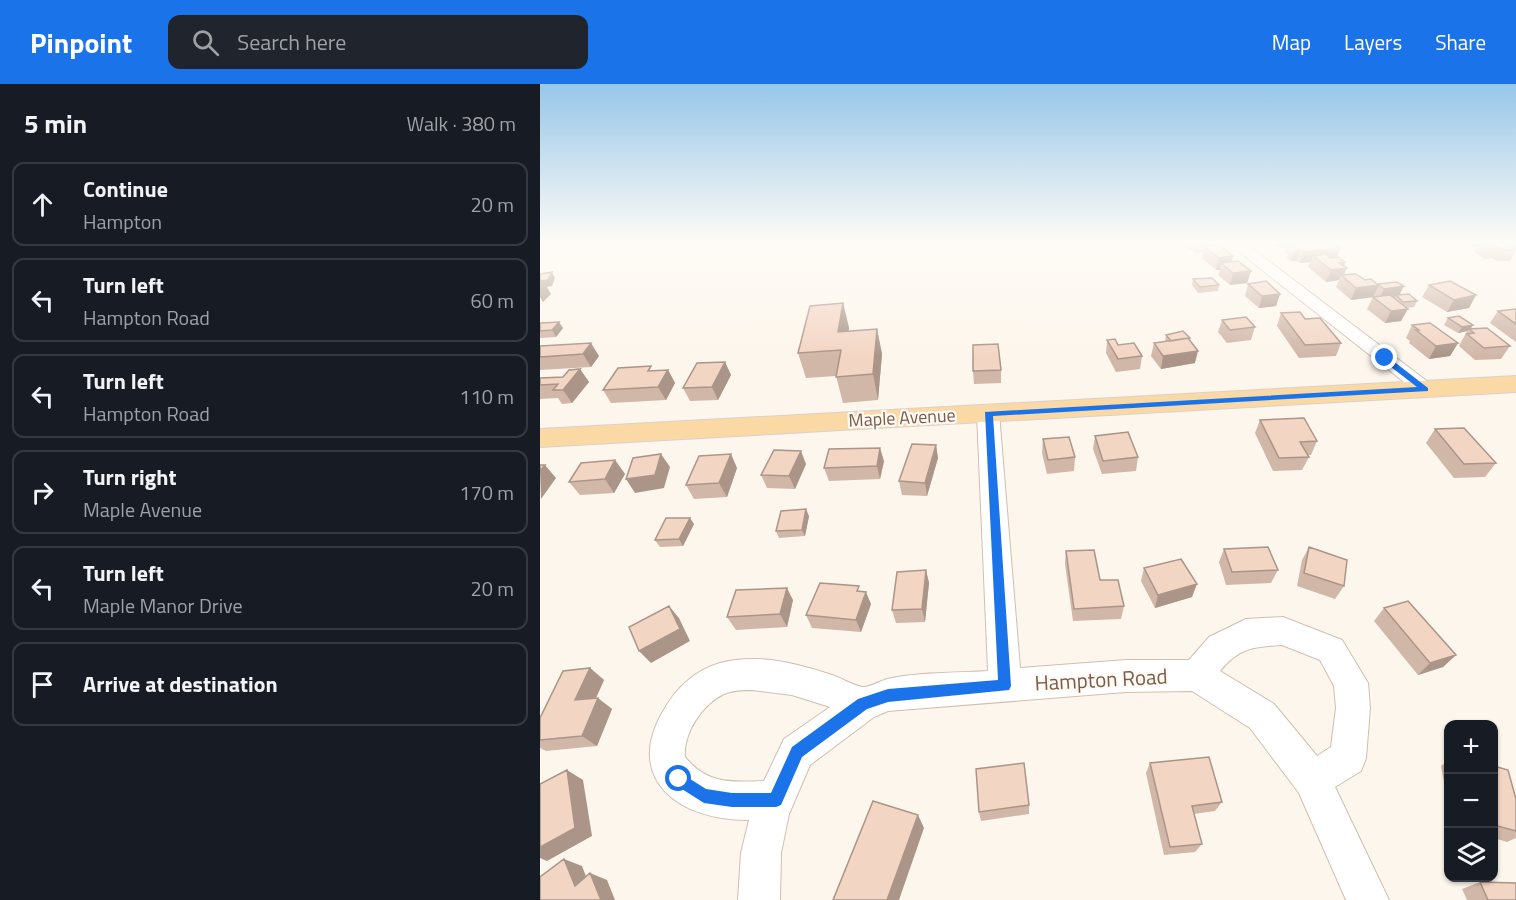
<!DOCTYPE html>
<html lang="en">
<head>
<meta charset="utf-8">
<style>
	:root { --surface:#171b24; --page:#20242c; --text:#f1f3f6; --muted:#9ea1a6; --line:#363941; --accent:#1a73e8 }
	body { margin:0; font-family:"Titillium Web",sans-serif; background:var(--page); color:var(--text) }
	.controls { position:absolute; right:18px; bottom:18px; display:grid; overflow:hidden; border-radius:12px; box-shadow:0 2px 4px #0004 }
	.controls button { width:54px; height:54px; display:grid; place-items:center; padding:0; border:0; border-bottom:2px solid var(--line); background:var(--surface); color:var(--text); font:30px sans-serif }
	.stop { position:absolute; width:18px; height:18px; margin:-14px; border:4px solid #1a73e8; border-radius:50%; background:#fff }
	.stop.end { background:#1a73e8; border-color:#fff; box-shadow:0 2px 6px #0008 }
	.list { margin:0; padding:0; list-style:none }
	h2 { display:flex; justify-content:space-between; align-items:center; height:78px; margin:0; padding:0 24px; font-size:26px }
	h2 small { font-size:20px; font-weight:400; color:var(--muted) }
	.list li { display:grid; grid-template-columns:39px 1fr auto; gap:18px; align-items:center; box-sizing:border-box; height:84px; margin:0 12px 12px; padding:0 12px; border:2px solid var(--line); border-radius:12px }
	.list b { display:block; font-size:22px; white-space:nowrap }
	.list p { margin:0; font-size:20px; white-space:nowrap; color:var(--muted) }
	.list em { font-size:20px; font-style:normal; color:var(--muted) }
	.icon { flex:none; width:33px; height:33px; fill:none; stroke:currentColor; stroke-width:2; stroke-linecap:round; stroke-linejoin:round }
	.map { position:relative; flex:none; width:976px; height:816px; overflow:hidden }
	header { display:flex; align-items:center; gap:36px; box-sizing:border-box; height:84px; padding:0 30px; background:var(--accent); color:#fff }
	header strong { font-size:28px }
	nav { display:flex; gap:33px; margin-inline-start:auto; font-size:21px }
	.search { width:420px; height:54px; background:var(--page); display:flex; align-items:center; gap:15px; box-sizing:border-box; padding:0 21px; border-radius:12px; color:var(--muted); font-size:22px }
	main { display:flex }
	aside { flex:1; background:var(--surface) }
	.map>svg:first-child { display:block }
</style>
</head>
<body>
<header>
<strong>Pinpoint</strong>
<div class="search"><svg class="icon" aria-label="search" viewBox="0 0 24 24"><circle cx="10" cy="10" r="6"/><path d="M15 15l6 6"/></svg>Search here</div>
<nav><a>Map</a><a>Layers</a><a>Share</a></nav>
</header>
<main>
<aside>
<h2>5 min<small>Walk · 380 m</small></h2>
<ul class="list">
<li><svg class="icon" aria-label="ahead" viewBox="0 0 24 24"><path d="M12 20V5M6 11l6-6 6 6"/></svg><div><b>Continue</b><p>Hampton</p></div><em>20 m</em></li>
<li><svg class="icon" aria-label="left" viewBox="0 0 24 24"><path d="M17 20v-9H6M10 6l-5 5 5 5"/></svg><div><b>Turn left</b><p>Hampton Road</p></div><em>60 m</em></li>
<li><svg class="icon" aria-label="left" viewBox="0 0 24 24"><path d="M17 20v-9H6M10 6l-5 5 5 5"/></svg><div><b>Turn left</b><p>Hampton Road</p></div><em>110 m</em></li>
<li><svg class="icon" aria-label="right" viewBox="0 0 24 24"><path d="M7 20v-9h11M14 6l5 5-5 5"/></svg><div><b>Turn right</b><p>Maple Avenue</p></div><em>170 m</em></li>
<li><svg class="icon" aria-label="left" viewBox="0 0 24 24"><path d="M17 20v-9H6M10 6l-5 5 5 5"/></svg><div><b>Turn left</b><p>Maple Manor Drive</p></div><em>20 m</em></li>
<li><svg class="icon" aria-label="arrive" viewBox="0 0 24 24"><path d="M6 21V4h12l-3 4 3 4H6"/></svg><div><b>Arrive at destination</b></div></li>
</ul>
</aside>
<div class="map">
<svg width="976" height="816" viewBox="0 0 976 816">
	<rect width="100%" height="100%" fill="#fdf6ec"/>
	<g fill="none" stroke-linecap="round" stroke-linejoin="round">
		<defs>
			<path id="minor" d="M688,159H705L892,301L896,305L892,309L885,311L878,309Z
				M448,322L456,324L459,329L480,584L586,576H649L669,553L706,535L743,533L802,556L828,599L830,624L826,674L821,687L795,703L849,816H806L759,709L710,644L652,607L586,608L348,627L334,633L270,681L249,730L241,769L240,816H198L201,769L209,736C140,737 81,695 125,624C137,603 156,586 180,579C217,569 256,579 292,591C301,594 312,601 322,603C329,604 340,597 347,595C378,588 416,589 448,587L437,329L440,324ZM742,561L780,576L794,602L796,624L791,663L777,672L734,620L680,587C700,563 713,563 742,561ZM212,606L252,611L290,623L244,655L224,697C192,698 168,701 145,673C143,650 162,620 184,610C193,606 203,606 212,606Z"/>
			<path id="major" d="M976,292V308L0,363V345Z"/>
		</defs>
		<!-- minor casing -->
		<use href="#minor" stroke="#d1beb0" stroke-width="2"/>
		<!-- major casing -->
		<use href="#major" stroke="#dad1cd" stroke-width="2"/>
		<!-- minor -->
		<use href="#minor" fill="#fff" fill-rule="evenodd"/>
		<!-- major -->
		<use href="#major" fill="#fbd9a5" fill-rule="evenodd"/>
	</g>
	<!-- wall -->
	<path fill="#d1b7a8" d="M643,159H671L670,162L693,172L692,178L711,187L707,199L690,201L678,191L680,186H676L662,174L664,168L656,169L654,166H648Z
		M733,159H768L800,164L797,173L805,178L804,182V191L837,200L864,202L859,211L877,217L874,223L866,224L861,237L845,239L827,225L833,213L811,216L796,203L799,196L786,198L768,183L770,178L760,179L757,177H751L747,174L748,170L745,168L747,162L737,163Z
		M922,159H967L976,165V166L970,177H957L952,174L945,175L934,168L937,162L930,163Z
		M653,195L679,201L678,207L658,209L652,201Z
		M708,200L740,210L736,222L719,224L705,212Z
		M889,201L936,211L929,224L907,228L882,213Z
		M303,219L309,244L308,247L337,245L342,270L338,316L303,319L296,292L266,294L258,269Z
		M976,225V258L950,239L958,227Z
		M741,229L801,259L796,272L759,274L737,242Z
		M908,234L930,245L970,262L961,275L935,276L919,262L927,247L918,249L904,241Z
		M682,236L715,243L711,256L687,259L678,248Z
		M0,240L23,244L16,253L0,254Z
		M872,241L918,259L910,272L889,275L869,259L870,257L866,254Z
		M626,251L650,256L655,279L621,285L611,272L614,259L625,258Z
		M567,256L602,272L600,285L576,288L566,269Z
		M0,262L59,272L51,283L0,286Z
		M185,278L191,291L178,316L150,317L143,304Z
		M40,285L49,298L32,319L22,320L18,314L0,315V294L23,293Z
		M128,286L135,299L126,316L71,319L63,306Z
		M461,286V299L434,300L433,287Z
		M720,336L777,357L771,371H767L769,373L762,386L733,387L715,349Z
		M895,345L956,379L945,393L914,394L886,359Z
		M555,352L598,373L596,387L562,390L553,365Z
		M503,355L535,373L534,387L507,390L502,369Z
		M396,361L398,374L387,412L362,411L359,397Z
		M75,376L85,390L74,409L40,411L29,398Z
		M344,377L340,395L289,397L284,384Z
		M266,380L255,405L227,404L221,391Z
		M197,384L187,413L154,415L146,401Z
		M269,432L265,452L239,454L236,447Z
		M154,440L143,462L120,463L115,456Z
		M769,463L804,502L795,515L757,502L762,476Z
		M684,465L738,486L731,499L686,501L679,478Z
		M526,467L560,496L584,522L581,535L533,537L525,480Z
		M604,484L652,513L615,524L601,497Z
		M386,486L389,499L385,538L356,539L352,526Z
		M321,507L331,520L321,548L272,544L266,531Z
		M253,516L247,543L196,546L187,533Z
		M844,524L916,571L903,583L878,591L834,537Z
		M50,584L64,596L56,614L72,625L57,662L6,667L0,664V634Z
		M909,676V725L901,682Z
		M610,679L682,718L675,727L654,730L662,760L655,768L624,771L606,689Z
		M954,682L976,715V754L967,758L954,754Z
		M489,721V730L441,737L439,728Z
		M940,798L976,816H927L922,805Z"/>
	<!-- shaded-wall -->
	<path fill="#aa9588" d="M738,159H748L747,162L737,163Z
		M933,159H938L937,162L930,163Z
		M800,164L796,175L773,172L770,178L760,179L764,168Z
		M761,165L757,177H751L755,166Z
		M693,172L690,184L681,179L680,186H676L679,174Z
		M805,178L803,185L807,184L803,193L801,191L799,196L786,198L791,186L799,179Z
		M711,187L707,199L690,201L693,189Z
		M12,188L15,194L12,202L7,203L11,210L3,218L0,213V197Z
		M839,201L833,213L811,216L816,204Z
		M864,202L858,214L856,211L854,215L838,217L844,205Z
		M740,210L736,222L719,224L722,212Z
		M936,211L929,224L907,228L914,216Z
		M303,219L309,244L304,272L298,248Z
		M868,225L861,237L845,239L851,227Z
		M19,238L23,244L16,253L12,246Z
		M933,241L930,246L929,245L927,247L918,249L922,243Z
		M337,245L342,270L338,316L333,290Z
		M51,259L59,272L51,283L43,270Z
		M918,259L910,272L889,275L896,262Z
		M658,267L655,279L621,285L623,272Z
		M185,278L191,291L178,316L172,303Z
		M40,285L49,298L32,319L23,306Z
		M128,286L135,299L126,316L118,303Z
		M396,361L398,374L387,412L385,399Z
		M340,364L344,377L340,395L337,382Z
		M261,367L266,380L255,405L249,392Z
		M121,370L130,383L124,404L95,409L86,395Z
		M191,370L197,384L187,413L179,399Z
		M75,376L85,390L74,409L65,395Z
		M5,381L16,394L1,415L0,387Z
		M266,425L269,432L265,452L262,446Z
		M150,434L154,440L143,462L139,455Z
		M386,486L389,499L385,538L382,525Z
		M657,500L652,513L615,524L618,511Z
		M247,504L253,516L247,543L240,530Z
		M326,508L331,520L321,548L316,536Z
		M129,522L139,534L150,557L111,579L99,567Z
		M916,571L903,583L878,591L890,579Z
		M50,584L64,596L50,627L35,616Z
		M58,614L72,625L57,662L42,652Z
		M27,686L43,696L52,752L7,777L0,774V763Z
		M378,731L384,744L359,816H347Z
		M24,775L42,782L52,808L35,802Z
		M50,789L67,796L75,816H61Z"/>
	<!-- building -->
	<path fill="#f3d5c3" stroke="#aa9588" stroke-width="1.5" d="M752,159H768L770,160L794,159L800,164L764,168L761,165L755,166L751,162H756Z
		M945,159H967L976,165L964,166L959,163H951Z
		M680,161L693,172L679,174L665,163Z
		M786,170L790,174L798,173L805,178L799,179L807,184L791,186L773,172Z
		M698,177L711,187L693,189L681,179Z
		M12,188L8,196L0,197V190Z
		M816,190L825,196L831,195L837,200L857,198L864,202L844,205L839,201L816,204L801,191Z
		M672,194L679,201L660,203L653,195Z
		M726,197L740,210L722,212L708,200Z
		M910,197L936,211L914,216L889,201Z
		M869,210L877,217L863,218L856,211Z
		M850,211L868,225L851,227L833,213Z
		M303,219L298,248L337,245L333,290L296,293L301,266L258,269L270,222Z
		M976,225V240L958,227Z
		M760,228L765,235L780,234L801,259L765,261L741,229Z
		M919,232L933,241L922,243L908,234Z
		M706,233L715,243L690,246L682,236Z
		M19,238L12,246L0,247V240L1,239Z
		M890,239L918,259L896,262L876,246H879L872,241Z
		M947,244L970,262L944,264L927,250L934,249L929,245Z
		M643,247L650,254L631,257L626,251Z
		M648,254L658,267L623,272L614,259Z
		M575,255L578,261L594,259L602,272L578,275L567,256Z
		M51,259L43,270L0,273V262Z
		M458,260L461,286L433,287V261Z
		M185,278L172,303L143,304L157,279Z
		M111,282L108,287L128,286L118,303L63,306L78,284Z
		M40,285L23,306H13L18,300L0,301V294L23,293L29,286Z
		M764,334L777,357L760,358L769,373L739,374L720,336Z
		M924,344L956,379L924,380L895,345Z
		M588,348L598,373L563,377L555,352Z
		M529,353L535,373L508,376L503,355Z
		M372,360L396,361L385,399L359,397Z
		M340,364L337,382L284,384L289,365Z
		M234,366L261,367L249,392L221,391Z
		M121,370L115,391L86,395L93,374Z
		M191,370L179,399L146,401L159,372Z
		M75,376L65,395L29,398L41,379Z
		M0,381H5L0,387Z
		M266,425L262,446L236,447L241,427Z
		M126,434H150L139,455L115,456Z
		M728,463L738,486L692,488L684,465Z
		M769,463L807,476L804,502L764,489Z
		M554,466L560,496H578L584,522L534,525L526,467Z
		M641,475L657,500L618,511L604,484Z
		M386,486L382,525L352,526L357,488Z
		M280,499L319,502L317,507L326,508L316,536L266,531Z
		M247,504L240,530L187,533L196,506Z
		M868,517L916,571L890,579L844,524Z
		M129,522L140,545L99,567L89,543Z
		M50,584L35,616L58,614L42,652L0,656V634L23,587Z
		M669,673L682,718L652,722L662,760L630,763L610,679Z
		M484,679L489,721L439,728L436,685Z
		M954,682L968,686L976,715V747L954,741Z
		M27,686L35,744L0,763V700Z
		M333,717L378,731L347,816H293Z
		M24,775L35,802L50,789L61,816H0V793Z
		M940,798L976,799V816H948Z"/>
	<!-- sky -->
	<linearGradient id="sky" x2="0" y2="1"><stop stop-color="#97c7e8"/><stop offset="0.58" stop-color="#fefbf6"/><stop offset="1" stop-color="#fefbf6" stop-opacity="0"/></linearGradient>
	<rect width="976" height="273" fill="url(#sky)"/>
	<!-- route -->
	<path fill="#1a73e8" d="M842,273H848L888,304V307L453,332L471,602L469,606L348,618L327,625L262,673L241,721L236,723H192L164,719L134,700L132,695L134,690L139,688L166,705L192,709H231L252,663L318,615L348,605L458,596L445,328L877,303L842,276Z"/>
	<g text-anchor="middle" stroke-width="4.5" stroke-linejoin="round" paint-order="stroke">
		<!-- street labels -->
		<g font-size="18" fill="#7a5c4d" stroke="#fffaf3">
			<text transform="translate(362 334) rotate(-3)" y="6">Maple Avenue</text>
		</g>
		<!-- near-street labels -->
		<g font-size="21" fill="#7a5c4d" stroke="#fffaf3">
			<text transform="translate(561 596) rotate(-3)" y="7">Hampton Road</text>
		</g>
	</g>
</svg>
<div class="controls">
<button>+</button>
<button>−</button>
<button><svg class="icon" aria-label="layers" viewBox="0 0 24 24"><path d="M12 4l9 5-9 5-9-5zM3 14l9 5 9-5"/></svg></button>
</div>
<div class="stop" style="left:139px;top:695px"></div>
<div class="stop end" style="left:845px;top:274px"></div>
</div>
</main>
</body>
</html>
